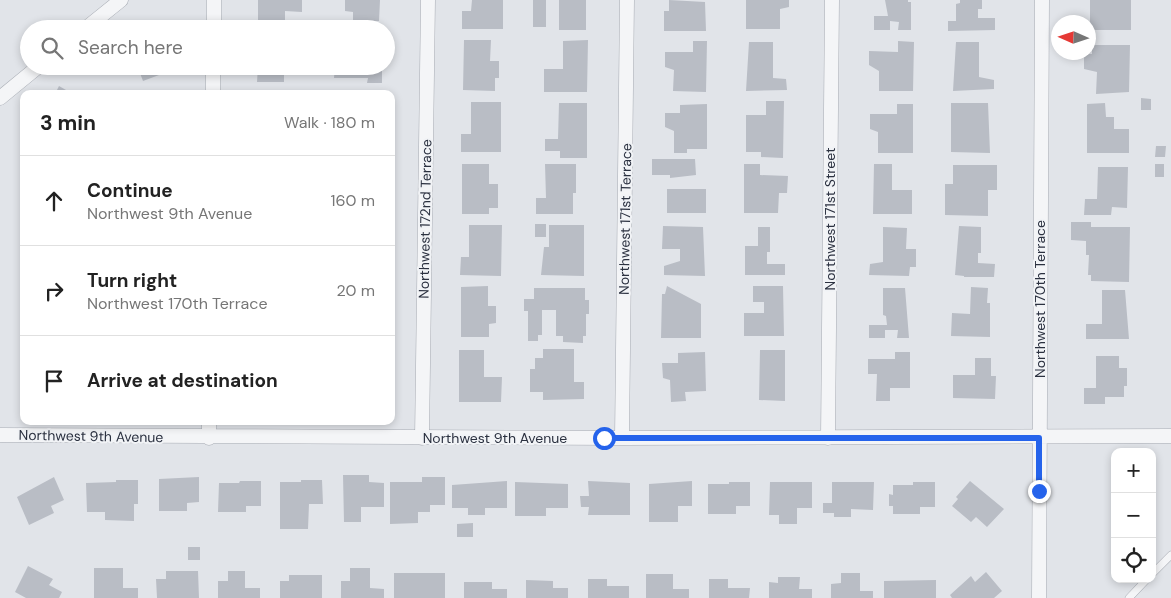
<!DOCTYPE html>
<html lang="en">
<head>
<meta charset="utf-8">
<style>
	:root { --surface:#fff; --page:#f6f6f6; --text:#222; --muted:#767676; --line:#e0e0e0 }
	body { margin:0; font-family:"DM Sans",sans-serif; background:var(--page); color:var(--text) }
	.controls { position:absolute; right:15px; bottom:15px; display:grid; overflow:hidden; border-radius:10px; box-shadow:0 2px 8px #0003 }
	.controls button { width:45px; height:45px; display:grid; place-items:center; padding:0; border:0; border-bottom:1px solid var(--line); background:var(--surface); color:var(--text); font:25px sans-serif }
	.compass { position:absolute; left:1051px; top:15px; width:45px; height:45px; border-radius:50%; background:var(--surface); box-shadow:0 2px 8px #0003; rotate:273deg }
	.stop { position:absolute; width:15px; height:15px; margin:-11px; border:4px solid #2563eb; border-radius:50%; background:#fff }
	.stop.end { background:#2563eb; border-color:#fff; box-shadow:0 1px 5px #0008 }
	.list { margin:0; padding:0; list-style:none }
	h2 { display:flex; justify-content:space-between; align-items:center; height:65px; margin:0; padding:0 20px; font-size:21px }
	h2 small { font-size:16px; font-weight:400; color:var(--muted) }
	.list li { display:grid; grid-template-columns:32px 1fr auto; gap:15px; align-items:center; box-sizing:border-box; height:90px; padding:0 20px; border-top:1px solid var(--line) }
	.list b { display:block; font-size:19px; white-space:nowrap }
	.list p { margin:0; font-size:16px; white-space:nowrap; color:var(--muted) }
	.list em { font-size:16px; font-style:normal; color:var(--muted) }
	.icon { flex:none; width:28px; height:28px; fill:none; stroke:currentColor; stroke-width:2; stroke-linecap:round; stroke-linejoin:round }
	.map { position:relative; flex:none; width:1171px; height:598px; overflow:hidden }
	.search { position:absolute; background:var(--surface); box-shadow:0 2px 8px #0003; left:20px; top:20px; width:375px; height:55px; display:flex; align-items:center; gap:12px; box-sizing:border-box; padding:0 18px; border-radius:28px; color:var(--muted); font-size:19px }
	.panel { position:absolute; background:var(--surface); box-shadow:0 2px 8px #0003; left:20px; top:90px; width:375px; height:335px; border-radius:10px }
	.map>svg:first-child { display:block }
</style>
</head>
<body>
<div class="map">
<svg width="1171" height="598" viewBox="0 0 1171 598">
	<rect width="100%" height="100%" fill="#e1e4e9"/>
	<!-- building -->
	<path fill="#b9bdc5" d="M258,0H302V12L285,11V21H258Z
		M345,0H380L379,21H353V12L345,11Z
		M472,0H503V29H462V11H471Z
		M533,0H546V27H533Z
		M559,0H586V30H559Z
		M669,0L705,2L706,31H664V11H669Z
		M746,0H789V7L780,9V29H746Z
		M885,0H908V2H911V30H898L899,22L890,21V30H874V16H888Z
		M960,0H982V9H978V18H995V30L948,31V21H956V4L960,3Z
		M1090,0H1131V30H1090Z
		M464,40H491L490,61H499V78H495V91L463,90Z
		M588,40L587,92H544V69H563V41Z
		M693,41H707L706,92L673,91L674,70L665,67V52H693Z
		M898,41L914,42L913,91H879V71L869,65V51L898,52Z
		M749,42H773V78L786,79L787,90L746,91Z
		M956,42H979V77L994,80V89L953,91Z
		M1092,45H1130L1129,92L1096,94L1097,72L1084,69V54H1092Z
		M127,66H165L167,72L143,81L138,68L129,72Z
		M258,66H284V82H257Z
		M335,66H382V83H367L368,78H334Z
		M59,86L73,94H55Z
		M1141,98L1151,99V110H1141Z
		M766,101H784L783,158L761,157V152H746V115H766Z
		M471,102H501V152H461V134H471Z
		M559,103H587V158H560V151H545V139H558Z
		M951,103H988L990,153L951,152Z
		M1105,103L1106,117H1114V129H1129V153H1087V104Z
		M707,104V149H687V153H674V131L665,127V113H680V105Z
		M897,104H913V153H878V132L870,129V114H897Z
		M1156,146H1166L1165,157H1155Z
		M652,159H695L696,175L670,178V175H652Z
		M462,164H489V184H498V208H489V214H462Z
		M545,164H576V193H573V214H536V198H546Z
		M744,164H760V175L788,176L787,193H779L778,213H744Z
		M874,164H892V190H912V214H873Z
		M1155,164H1164V177H1155Z
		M953,165H997V190H988V216L945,215V184H953Z
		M1098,167H1128L1127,208L1112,207L1111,215H1084L1085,199H1097Z
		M667,189H706V213H667Z
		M1071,222H1091V227H1130L1129,282L1091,281V275H1088L1089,255H1086V241L1071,240Z
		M535,224H546V237H535Z
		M469,225H502L501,276L460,275L461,257H469Z
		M549,225H584V276L541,275L544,247H549Z
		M663,226L703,227L705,276L664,275V266L680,261V249H662Z
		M959,226L981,227V253H978V263L995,264L994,277H964V276L955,275Z
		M758,227H770V252H767V264H785V275H745V246H758Z
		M883,227L907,228L906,249H916V267H910L909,276L869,275L870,264L883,262Z
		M488,286V306H496V323L489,324V337H461V287Z
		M667,286L701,304V338H661L662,294H665Z
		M753,286H783L784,336H744V313H764V302H753Z
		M971,287L988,288L987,303H990V337L951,336L952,313L970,314Z
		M534,288H585V300H589V314H586V336H583V343L563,342V336H556V310H542V335H538V341H528V311H524V299H534Z
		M883,288H905L909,338H897L898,330H885V338H869V325H887L886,316L883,315Z
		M1102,290H1125L1129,339H1086V324H1102Z
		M543,349H574V382H584V399L543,400V392H530V369H535V358H543Z
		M459,350H484V377H502L501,402H459Z
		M760,350H785V401L759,400Z
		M705,352L706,391L685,392L686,401L671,402L670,380L663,378L662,363H678V353Z
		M895,352H910V388H890V401H876L877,374H868V359H895Z
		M1096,356H1119V368H1127V386H1124V397H1105V404H1084V388H1096Z
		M975,358H991V376H996L995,399L953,398V375H975Z
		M343,475H369V482L384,483V507H361V522H344Z
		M54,477L64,500L51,506L54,513L29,525L17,497Z
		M199,477V502L187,503V511H159V479Z
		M422,477H445V505H430V512H418V523L390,524V482H422Z
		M116,480H138V504H134V521L105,520V512H87L86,483L116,482Z
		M301,480H322L323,504H309L308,529H280V482H301Z
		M240,481H261V506H246V512H218L219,483H239Z
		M507,481V508H485V515H468V508H452V485Z
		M588,481L630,483V515H588L589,507H581L580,496H589Z
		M692,481V506H678V522H649V484Z
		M970,481L1004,509L987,527L976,517L971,522L952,506L958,499L956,497Z
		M515,482L568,484V508H546V516H515Z
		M729,482H750V506H736V514H708V484H729Z
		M770,482H812V508H797V524H779V515H769Z
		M832,482H874L873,510L851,509V517H834V513H823V503H832Z
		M913,482H935V507H920V514H893V506H889V494L893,495V485H913Z
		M473,523V537H457V524Z
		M188,547H200V560H188Z
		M28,566L53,579L49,585L62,592L59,598H26L15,592Z
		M94,568H123V588H138V598H94Z
		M350,568H370V588L384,589V598H341V581H350Z
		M166,571H198L199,598H157L156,579H166Z
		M228,571H245V588H260V598H218V581H228Z
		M986,572L1002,591L994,598H952L950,595L971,576L975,582Z
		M394,573H445V598H394Z
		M841,573H860V591H873V598H831V584L841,583Z
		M646,574H673V589H689V598H646Z
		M289,575H322V598H280V581H289Z
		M778,577H800L799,589H812V598H769V582L778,583Z
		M588,579H607V586H629V598H588Z
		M709,579H728V588H750L749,598H709Z
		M526,580L553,581V588H568V598H526Z
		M936,580V598H884V581Z
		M464,582H492V589H507V598H464Z"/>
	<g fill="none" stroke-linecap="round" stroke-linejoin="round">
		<defs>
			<path id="lane" d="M1152,574L1171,555
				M1129,598L1147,579"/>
			<path id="street" d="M85,29L121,0
				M214,29V0
				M213,94V66
				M0,98L39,66
				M0,435L622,438L1171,436
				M209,438V421
				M422,438L428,0
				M622,438L627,0
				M828,438L832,0
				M1039,598L1042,0"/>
		</defs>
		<!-- lane casing -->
		<use href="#lane" stroke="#a7abb3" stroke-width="8"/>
		<!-- street casing -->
		<use href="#street" stroke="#a7abb3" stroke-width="15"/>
		<!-- lane -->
		<use href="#lane" stroke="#f4f5f7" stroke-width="7"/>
		<!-- street -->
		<use href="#street" stroke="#f4f5f7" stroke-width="14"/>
	</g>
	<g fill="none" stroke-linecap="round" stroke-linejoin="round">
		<!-- route -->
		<path stroke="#2563eb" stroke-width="6" d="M604,438H1039V491"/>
	</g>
	<g text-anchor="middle" stroke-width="4" stroke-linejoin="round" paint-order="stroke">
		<!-- street labels -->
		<g font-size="14" fill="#2b3140" stroke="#f1f3f6">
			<text transform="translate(425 219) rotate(-89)" y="5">Northwest 172nd Terrace</text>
			<text transform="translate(625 219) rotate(-89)" y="5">Northwest 171st Terrace</text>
			<text transform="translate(830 219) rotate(-90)" y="5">Northwest 171st Street</text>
			<text transform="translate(1040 299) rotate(-90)" y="5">Northwest 170th Terrace</text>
			<text transform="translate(91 436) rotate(1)" y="5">Northwest 9th Avenue</text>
			<text x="495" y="443">Northwest 9th Avenue</text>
		</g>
	</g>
</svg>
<div class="controls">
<button>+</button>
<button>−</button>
<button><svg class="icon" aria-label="locate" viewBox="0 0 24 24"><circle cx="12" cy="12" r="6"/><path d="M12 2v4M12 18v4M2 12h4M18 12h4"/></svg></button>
</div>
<svg class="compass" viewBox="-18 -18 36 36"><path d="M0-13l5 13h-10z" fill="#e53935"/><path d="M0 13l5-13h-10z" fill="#767676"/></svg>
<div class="stop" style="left:604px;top:438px"></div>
<div class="stop end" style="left:1039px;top:491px"></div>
<div class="search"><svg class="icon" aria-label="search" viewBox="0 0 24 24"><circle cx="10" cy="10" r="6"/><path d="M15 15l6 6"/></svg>Search here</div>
<section class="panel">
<h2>3 min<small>Walk · 180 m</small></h2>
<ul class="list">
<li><svg class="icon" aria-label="ahead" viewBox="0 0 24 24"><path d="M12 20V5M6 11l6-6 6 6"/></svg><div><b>Continue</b><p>Northwest 9th Avenue</p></div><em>160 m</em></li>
<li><svg class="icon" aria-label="right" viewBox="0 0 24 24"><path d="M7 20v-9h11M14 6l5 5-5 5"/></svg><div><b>Turn right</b><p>Northwest 170th Terrace</p></div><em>20 m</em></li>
<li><svg class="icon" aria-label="arrive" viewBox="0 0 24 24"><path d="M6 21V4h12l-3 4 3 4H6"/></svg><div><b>Arrive at destination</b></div></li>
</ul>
</section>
</div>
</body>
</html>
